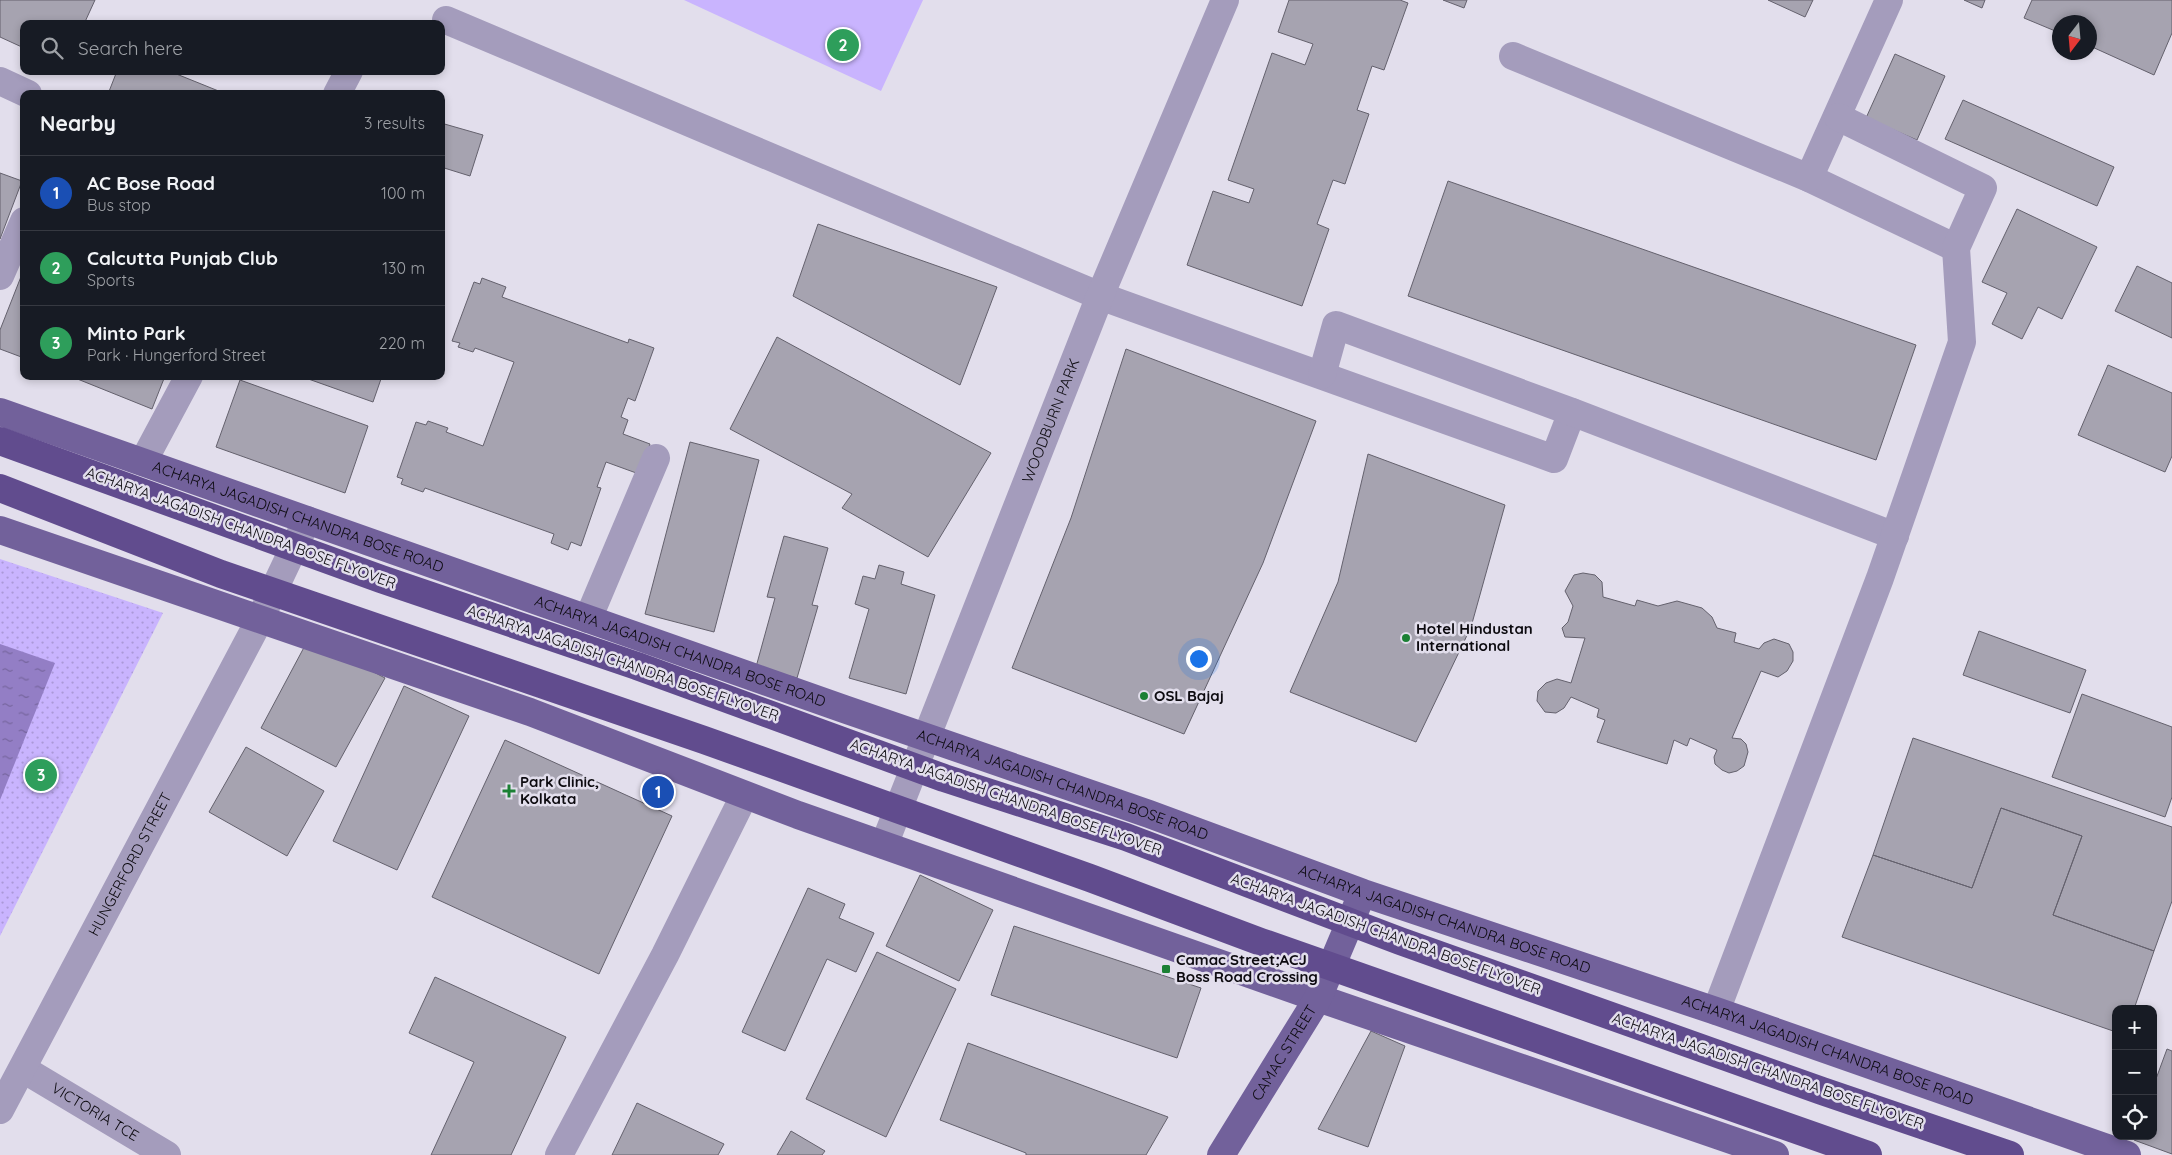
<!DOCTYPE html>
<html lang="en">
<head>
<meta charset="utf-8">
<style>
	:root { --surface:#171b24; --page:#20242c; --text:#f1f3f6; --muted:#9ea1a6; --line:#363941; --accent:#0b8043 }
	body { margin:0; font-family:Quicksand,sans-serif; background:var(--page); color:var(--text) }
	.controls { position:absolute; right:15px; bottom:15px; display:grid; overflow:hidden; border-radius:10px; box-shadow:0 2px 8px #0003 }
	.controls button { width:45px; height:45px; display:grid; place-items:center; padding:0; border:0; border-bottom:1px solid var(--line); background:var(--surface); color:var(--text); font:25px sans-serif }
	.compass { position:absolute; left:2052px; top:15px; width:45px; height:45px; border-radius:50%; background:var(--surface); box-shadow:0 2px 8px #0003; rotate:196deg }
	.you { position:absolute; left:1198px; top:658px; width:18px; height:18px; margin:-12px; border:4px solid #fff; border-radius:50%; background:#1a73e8; box-shadow:0 0 0 8px #1a73e833 }
	.badge { display:grid; place-items:center; width:32px; height:32px; border-radius:50%; background:var(--accent); color:#fff; font-size:16px; font-weight:700 }
	.pin { position:absolute; translate:-50% -50%; border:2px solid #fff; box-shadow:0 1px 5px #0006 }
	.list { margin:0; padding:0; list-style:none }
	h2 { display:flex; justify-content:space-between; align-items:center; height:65px; margin:0; padding:0 20px; font-size:21px }
	h2 small { font-size:16px; font-weight:400; color:var(--muted) }
	.list li { display:grid; grid-template-columns:32px 1fr auto; gap:15px; align-items:center; box-sizing:border-box; height:75px; padding:0 20px; border-top:1px solid var(--line) }
	.list b { display:block; font-size:19px; white-space:nowrap }
	.list p { margin:0; font-size:16px; white-space:nowrap; color:var(--muted) }
	.list em { font-size:16px; font-style:normal; color:var(--muted) }
	.icon { flex:none; width:28px; height:28px; fill:none; stroke:currentColor; stroke-width:2; stroke-linecap:round; stroke-linejoin:round }
	.map { position:relative; flex:none; width:2172px; height:1155px; overflow:hidden }
	.search { position:absolute; background:var(--surface); box-shadow:0 2px 8px #0003; left:20px; top:20px; width:425px; height:55px; display:flex; align-items:center; gap:12px; box-sizing:border-box; padding:0 18px; border-radius:10px; color:var(--muted); font-size:19px }
	.panel { position:absolute; background:var(--surface); box-shadow:0 2px 8px #0003; left:20px; top:90px; width:425px; height:290px; border-radius:10px }
	.map>svg:first-child { display:block }
</style>
</head>
<body>
<div class="map">
<svg width="2172" height="1155" viewBox="0 0 2172 1155">
	<defs>
		<pattern id="park-dots" width="8" height="8" patternUnits="userSpaceOnUse" patternTransform="scale(1.25)"><rect width="8" height="8" fill="#c9b4fe"/><path d="M2 2h.1M6 6h.1" fill="none" stroke="#ab99d8" stroke-width="1.8" stroke-linecap="round"/></pattern>
		<pattern id="water-ripples" width="26" height="14" patternUnits="userSpaceOnUse" patternTransform="scale(1.25)"><rect width="26" height="14" fill="#937ec5"/><path d="M2 4q2-2 4 0t4 0M15 11q2-2 4 0t4 0" fill="none" stroke="#76659e"/></pattern>
	</defs>
	<rect width="100%" height="100%" fill="#e2deec"/>
	<!-- park -->
	<path fill="url(#park-dots)" d="M0,559L163,613L0,936Z"/>
	<!-- garden -->
	<path fill="#c9b4fe" d="M684,0H923L881,91Z"/>
	<!-- water -->
	<path fill="url(#water-ripples)" d="M0,644L55,663L0,800Z"/>
	<!-- building -->
	<path fill="#a6a3b0" stroke="#64616d" d="M0,0H95L84,24H24V48L0,37Z
		M1289,0H1400L1408,3L1384,70L1372,66L1357,110L1369,114L1345,184L1333,180L1317,224L1329,229L1302,306L1187,265L1213,191L1249,203L1254,189L1228,180L1272,53L1305,65L1313,44L1278,32Z
		M1443,0H1467L1464,8Z
		M1768,0H1813L1805,17Z
		M1964,0H1985L1982,8Z
		M2032,0H2172V33L2154,75L2090,46V22H2060V33L2024,18Z
		M1895,54L1945,76L1917,140L1866,118Z
		M117,71H169L226,94H108Z
		M1963,100L2114,167L2097,206L1945,139Z
		M441,123L483,135L470,176L441,167Z
		M0,173L22,181L0,239Z
		M1448,181L1916,345L1876,460L1408,296Z
		M2017,209L2097,247L2062,319L2038,307L2022,339L1992,324L2007,293L1982,282Z
		M818,224L997,287L960,385L793,296Z
		M2137,266L2172,283V338L2115,311Z
		M24,269V358L0,349V330Z
		M482,278L506,287L502,297L628,343L629,339L654,348L635,401L628,398L621,417L628,420L623,434L650,444L639,474L606,462L597,487L601,488L581,546L571,542L568,550L551,543L554,534L425,488L423,492L401,484L403,479L397,477L416,422L426,425L428,421L448,428L446,432L483,446L514,362L475,348L473,352L458,347L460,343L452,341L474,282L480,284Z
		M777,337L991,453L928,557L842,508L852,494L730,429Z
		M1126,349L1316,421L1263,563L1184,734L1012,668L1071,518Z
		M2108,365L2172,393V456L2165,472L2078,435Z
		M70,376H165L152,409Z
		M300,376H382L373,402Z
		M240,380L368,426L345,493L216,447Z
		M690,442L759,460L714,632L645,614Z
		M1368,454L1505,505L1471,627L1416,742L1290,692L1338,582Z
		M784,536L828,548L812,605L818,606L797,678L756,667L775,598L767,597Z
		M879,565L904,572L901,584L935,595L906,694L849,678L869,609L855,604L863,576L875,579Z
		M1583,573L1595,575L1602,582L1603,597L1635,606L1637,600L1658,606L1677,601L1702,608L1712,617L1717,628L1736,633L1734,642L1759,649L1764,643L1774,639L1789,644L1793,652V661L1787,671L1778,677L1761,671L1732,738L1741,739L1746,744L1748,752L1744,766L1737,771L1729,773L1722,770L1715,764L1714,757L1717,750L1690,738L1687,746L1674,740L1667,764L1597,742L1605,720L1597,717L1599,709L1571,697L1564,708L1556,713L1545,712L1537,701L1538,691L1546,683L1557,679L1571,683L1585,638L1565,637L1562,628L1568,622L1573,606L1565,591L1574,575Z
		M1979,631L2086,670L2070,713L1963,675Z
		M309,638L385,678L336,767L261,728Z
		M404,686L469,716L397,870L333,841Z
		M2082,694L2172,727V797L2165,817L2052,777Z
		M1913,738L2172,827V901L2154,951L2053,915L2082,836L2001,808L1972,888L1873,855Z
		M505,740L672,816L599,974L432,897Z
		M246,747L324,791L287,856L209,812Z
		M2001,808L2082,836L2053,915L2154,951L2134,1009H2116V1032L1842,937L1873,855L1972,888Z
		M920,875L993,910L959,981L886,946Z
		M808,888L845,904L839,918L874,933L856,972L827,959L785,1051L742,1032Z
		M1014,926L1201,988L1177,1058L991,995Z
		M877,952L956,989L886,1137L806,1099Z
		M435,977L566,1037L511,1155H431L474,1062L409,1033Z
		M1371,1031L1405,1046L1368,1147L1318,1129Z
		M968,1043L1168,1117L1146,1155H1026V1153L940,1120Z
		M2167,1049L2172,1051V1154L2134,1140L2135,1136H2153V1087Z
		M637,1103L724,1144L718,1155H612Z
		M791,1131L825,1151L822,1155H777Z"/>
	<g fill="none" stroke-linecap="round" stroke-linejoin="round">
		<!-- minor -->
		<g stroke="#a49cbc" stroke-width="28">
			<path d="M446,20L1100,296L1554,459L1572,412"/>
			<path d="M1513,56L1809,178L1956,248"/>
			<path d="M0,81L28,94"/>
			<path d="M337,94L349,71"/>
			<path d="M1809,178L1889,0"/>
			<path d="M0,276L24,221"/>
			<path d="M1322,375L1336,325L1572,412L1895,536"/>
			<path d="M143,462L189,376"/>
			<path d="M588,619L656,458"/>
			<path id="s1" d="M884,845L1100,296L1225,0"/>
			<path d="M1716,1011L1880,578L1962,342L1956,248L1983,188L1838,117"/>
			<path id="s2" d="M23,1069L167,1155"/>
			<path id="s3" d="M0,1110L260,619L307,520"/>
			<path d="M559,1155L665,955L744,796"/>
		</g>
		<!-- major -->
		<g stroke="#72619b" stroke-width="28">
			<path id="s4" d="M0,412L844,709L1149,814L1363,893L1716,1011L2127,1155"/>
			<path d="M0,530L530,712L798,815L1318,998L1775,1155"/>
			<path id="s5" d="M1221,1155L1318,998L1359,901"/>
		</g>
		<!-- highway-bridge -->
		<path stroke="#614c8e" stroke-width="28" d="M0,441L381,579L637,666L944,778L1126,837L1400,941L1822,1091L2010,1155
			M0,488L221,574L704,740L1090,878L1261,942L1868,1155"/>
	</g>
	<!-- markers -->
	<g fill="#1b8034" stroke="#e2deec" stroke-width="2">
		<circle cx="1406" cy="638" r="5"/>
		<circle cx="1144" cy="696" r="5"/>
		<path d="M506.5 783.5h5v5h5v5h-5v5h-5v-5h-5v-5h5z"/>
		<rect x="1161" y="964" width="10" height="10" rx="2.5"/>
	</g>
	<g text-anchor="middle" stroke-width="5" stroke-linejoin="round" paint-order="stroke">
		<!-- street labels -->
		<g font-size="15" fill="#0c0a0f" stroke="#e2deec">
			<text dy="5" stroke="none"><textPath href="#s1" startOffset="456">WOODBURN PARK</textPath></text>
			<text dy="5" stroke="none"><textPath href="#s4" startOffset="316">ACHARYA JAGADISH CHANDRA BOSE ROAD</textPath></text>
			<text transform="translate(241 528) rotate(20)" y="5">ACHARYA JAGADISH CHANDRA BOSE FLYOVER</text>
			<text dy="5" stroke="none"><textPath href="#s4" startOffset="721">ACHARYA JAGADISH CHANDRA BOSE ROAD</textPath></text>
			<text transform="translate(623 663) rotate(19)" y="5">ACHARYA JAGADISH CHANDRA BOSE FLYOVER</text>
			<text dy="5" stroke="none"><textPath href="#s4" startOffset="1126">ACHARYA JAGADISH CHANDRA BOSE ROAD</textPath></text>
			<text transform="translate(1006 797) rotate(19)" y="5">ACHARYA JAGADISH CHANDRA BOSE FLYOVER</text>
			<text dy="5" stroke="none"><textPath href="#s3" startOffset="278">HUNGERFORD STREET</textPath></text>
			<text dy="5" stroke="none"><textPath href="#s4" startOffset="1531">ACHARYA JAGADISH CHANDRA BOSE ROAD</textPath></text>
			<text transform="translate(1386 934) rotate(20)" y="5">ACHARYA JAGADISH CHANDRA BOSE FLYOVER</text>
			<text dy="5" stroke="none"><textPath href="#s4" startOffset="1936">ACHARYA JAGADISH CHANDRA BOSE ROAD</textPath></text>
			<text dy="5" stroke="none"><textPath href="#s5" startOffset="120">CAMAC STREET</textPath></text>
			<text transform="translate(1768 1071) rotate(19)" y="5">ACHARYA JAGADISH CHANDRA BOSE FLYOVER</text>
			<text dy="5" stroke="none"><textPath href="#s2" startOffset="84">VICTORIA TCE</textPath></text>
		</g>
		<!-- poi labels -->
		<g font-size="15" font-weight="bold" fill="#0c0a0f" stroke="#e2deec" text-anchor="start">
			<text x="1416" y="634">Hotel Hindustan<tspan x="1416" dy="17">International</tspan></text>
			<text x="1154" y="701">OSL Bajaj</text>
			<text x="520" y="787">Park Clinic,<tspan x="520" dy="17">Kolkata</tspan></text>
			<text x="1176" y="965">Camac Street;ACJ<tspan x="1176" dy="17">Boss Road Crossing</tspan></text>
		</g>
	</g>
</svg>
<div class="controls">
<button>+</button>
<button>−</button>
<button><svg class="icon" aria-label="locate" viewBox="0 0 24 24"><circle cx="12" cy="12" r="6"/><path d="M12 2v4M12 18v4M2 12h4M18 12h4"/></svg></button>
</div>
<svg class="compass" viewBox="-18 -18 36 36"><path d="M0-13l5 13h-10z" fill="#e53935"/><path d="M0 13l5-13h-10z" fill="#9ea1a6"/></svg>
<div class="you"></div>
<div class="pin badge" style="left:658px;top:792px;background:#1a4fb4">1</div>
<div class="pin badge" style="left:843px;top:45px;background:#2e9e5b">2</div>
<div class="pin badge" style="left:41px;top:775px;background:#2e9e5b">3</div>
<div class="search"><svg class="icon" aria-label="search" viewBox="0 0 24 24"><circle cx="10" cy="10" r="6"/><path d="M15 15l6 6"/></svg>Search here</div>
<section class="panel">
<h2>Nearby<small>3 results</small></h2>
<ul class="list">
<li><span class="badge" style="background:#1a4fb4">1</span><div><b>AC Bose Road</b><p>Bus stop</p></div><em>100 m</em></li>
<li><span class="badge" style="background:#2e9e5b">2</span><div><b>Calcutta Punjab Club</b><p>Sports</p></div><em>130 m</em></li>
<li><span class="badge" style="background:#2e9e5b">3</span><div><b>Minto Park</b><p>Park · Hungerford Street</p></div><em>220 m</em></li>
</ul>
</section>
</div>
</body>
</html>
